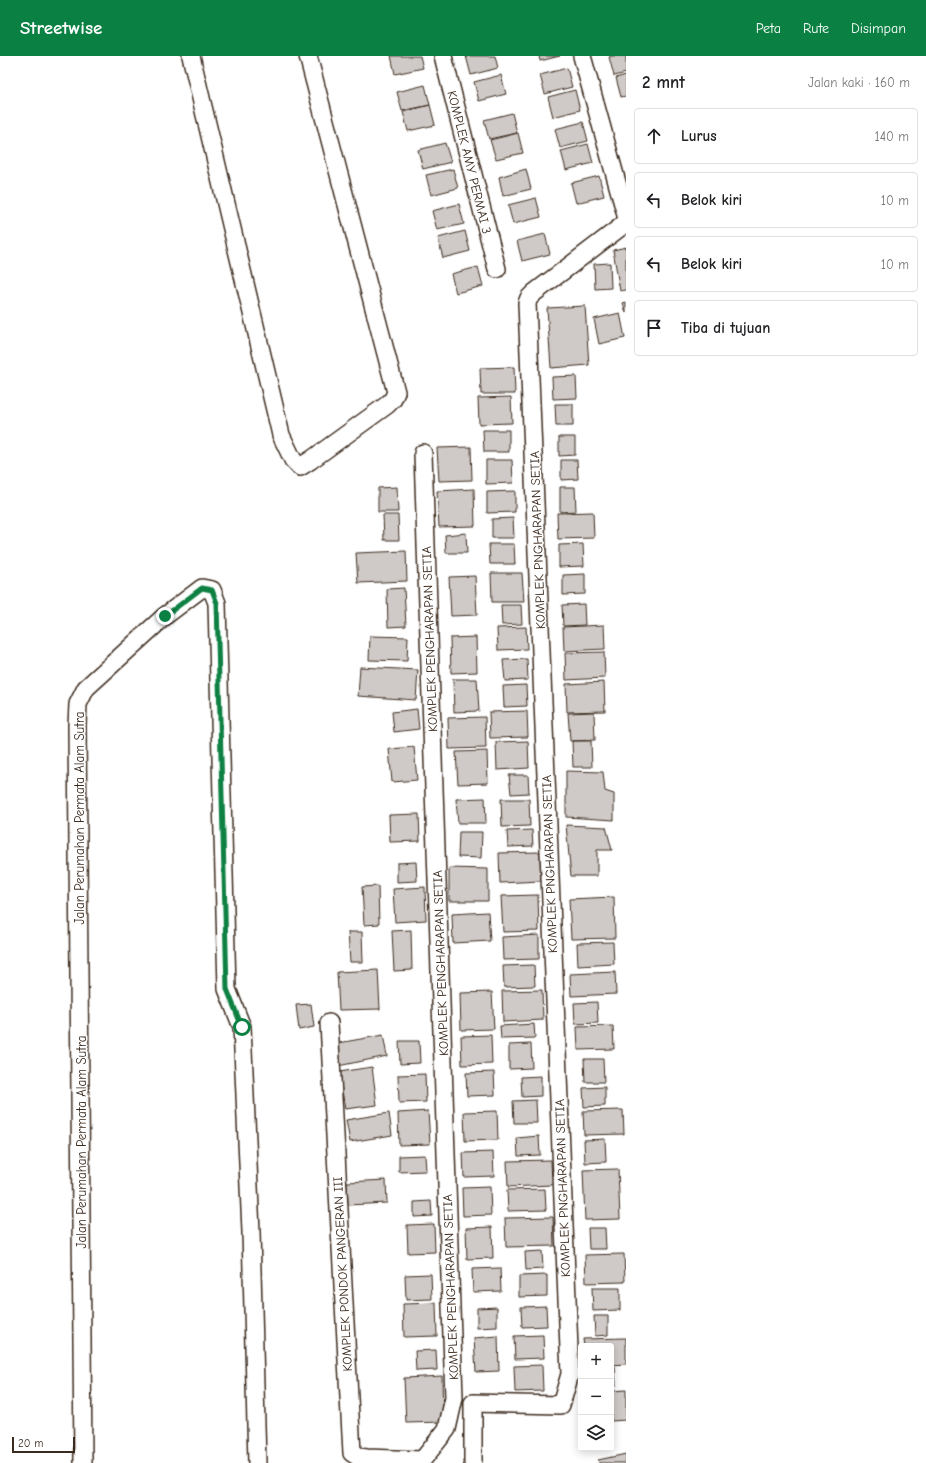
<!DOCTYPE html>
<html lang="id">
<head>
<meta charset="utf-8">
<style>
	:root { --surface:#fff; --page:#f6f6f6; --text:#202124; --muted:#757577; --line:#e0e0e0; --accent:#0b8043 }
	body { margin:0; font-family:"Comic Neue",sans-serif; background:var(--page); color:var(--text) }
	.controls { position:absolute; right:12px; bottom:12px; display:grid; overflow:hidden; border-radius:4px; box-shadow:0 2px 10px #0003 }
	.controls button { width:36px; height:36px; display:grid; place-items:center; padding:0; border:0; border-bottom:1px solid var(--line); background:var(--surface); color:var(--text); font:20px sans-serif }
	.scale { position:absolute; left:12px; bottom:10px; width:63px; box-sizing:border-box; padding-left:4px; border:2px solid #3b2a1e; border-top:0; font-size:11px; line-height:14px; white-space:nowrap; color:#3b2a1e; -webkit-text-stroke:3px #fff; paint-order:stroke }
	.stop { position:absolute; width:12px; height:12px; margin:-9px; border:3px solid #0b8043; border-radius:50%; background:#fff }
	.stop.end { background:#0b8043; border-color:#fff; box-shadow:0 1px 4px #0008 }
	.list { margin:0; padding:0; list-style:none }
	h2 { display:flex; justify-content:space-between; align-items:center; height:52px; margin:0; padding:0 16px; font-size:17px }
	h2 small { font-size:13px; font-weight:400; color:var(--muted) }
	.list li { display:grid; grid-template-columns:26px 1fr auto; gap:12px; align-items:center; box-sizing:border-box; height:56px; margin:0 8px 8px; padding:0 8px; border:1px solid var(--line); border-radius:4px }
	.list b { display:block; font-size:15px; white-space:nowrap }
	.list em { font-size:13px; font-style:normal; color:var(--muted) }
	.icon { flex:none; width:22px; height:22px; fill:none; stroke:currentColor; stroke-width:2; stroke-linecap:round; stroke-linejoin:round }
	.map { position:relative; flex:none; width:626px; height:1407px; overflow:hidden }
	header { display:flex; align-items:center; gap:24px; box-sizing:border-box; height:56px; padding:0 20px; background:var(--accent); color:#fff }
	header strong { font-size:19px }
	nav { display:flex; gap:22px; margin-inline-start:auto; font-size:14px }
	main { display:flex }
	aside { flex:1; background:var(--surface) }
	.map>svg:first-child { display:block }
</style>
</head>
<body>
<header>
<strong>Streetwise</strong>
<nav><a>Peta</a><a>Rute</a><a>Disimpan</a></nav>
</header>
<main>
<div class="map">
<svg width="626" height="1407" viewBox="0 0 626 1407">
	<rect width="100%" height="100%" fill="#fff"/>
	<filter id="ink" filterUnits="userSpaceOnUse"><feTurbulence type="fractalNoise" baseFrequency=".025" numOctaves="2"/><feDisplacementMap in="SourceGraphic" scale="8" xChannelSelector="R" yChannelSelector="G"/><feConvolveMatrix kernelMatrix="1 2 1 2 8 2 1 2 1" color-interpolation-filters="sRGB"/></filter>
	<g filter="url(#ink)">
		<!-- building -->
		<path fill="#cfcac7" stroke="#3b2a1e" d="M391,0H420L423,12L395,18Z
			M466,0H495L498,12L471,19Z
			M539,0H560L540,5Z
			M612,0H626V17L614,20L609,1Z
			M567,12L572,31L545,38L540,19Z
			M501,19L506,38L479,45L474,26Z
			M626,19V40L621,41L616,22Z
			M425,29L430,49L402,55L397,36Z
			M575,34L580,54L553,61L548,41Z
			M430,49L435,69L408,75L403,56Z
			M512,57L517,77L489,83L484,64Z
			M583,66L588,85L560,92L555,73Z
			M518,77L523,97L496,103L490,84Z
			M445,87L451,106L423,113L418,94Z
			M588,88L593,107L566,114L561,95Z
			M453,113L458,132L431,139L426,119Z
			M526,113L531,133L503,140L499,121Z
			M599,120L604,140L576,147L571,127Z
			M536,142L541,161L513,168L508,149Z
			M459,148L464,168L437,174L432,155Z
			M465,175L470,195L443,202L438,182Z
			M545,178L550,198L522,205L517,185Z
			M626,191V234L620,235L613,194Z
			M610,207L611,232L595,233L594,208Z
			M478,211L483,230L456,237L451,218Z
			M626,246V257L623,247Z
			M585,250L589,309L551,312L547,252Z
			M620,257L625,282L599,288L594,263Z
			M514,311L515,338H481L480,312Z
			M576,320L577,342L553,343L552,321Z
			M511,341L512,367L479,368L478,342Z
			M555,348H573V370H556Z
			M483,374H509V396H484Z
			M559,381H575V399L559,400Z
			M471,391L472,424L439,425L437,392Z
			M486,404H512L513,427L486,428Z
			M561,404H577L578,423L561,424Z
			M397,431L398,456H378V432Z
			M560,431H575L576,455L560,456Z
			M474,433L475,470L439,471L437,435Z
			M515,435V456L487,457V436Z
			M593,456L594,482L558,483L557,457Z
			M383,459H398L399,484H384Z
			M513,462L514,482H492V463Z
			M466,477L467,497H446L445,479Z
			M489,488H514L515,508H490Z
			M583,488L584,510L559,511V489Z
			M406,495L407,525L358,527L356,497Z
			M491,517H522L524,546H492Z
			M585,518V538L563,539V519Z
			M475,520L477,559L451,560L449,521Z
			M404,532L406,570L388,571L387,533Z
			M584,548L585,569L563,570L562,549Z
			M501,549H521L522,568L502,569Z
			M604,569L605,593L564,595L563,571Z
			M526,571L527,593L498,594L497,572Z
			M370,580L408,581L407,605L369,604Z
			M476,581L477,616L451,617L450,582Z
			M604,596L605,622L566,624L565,597Z
			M527,603L528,624L505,625L503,604Z
			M360,611L418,614L416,644L358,640Z
			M453,623H477L479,655L454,656Z
			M604,626L605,655L567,656L566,628Z
			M526,629L527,650L504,651L503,630Z
			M417,653L419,673L394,676L392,656Z
			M527,655L528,681L490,682L489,656Z
			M594,656L595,684L570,685L568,657Z
			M485,661L486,692L449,693L448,662Z
			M528,685L529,712L497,714L496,686Z
			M572,685H591L592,711H573Z
			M414,691L417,724L392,726L389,693Z
			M487,695L488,727L458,728L456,696Z
			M566,715L603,716L605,735L614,738V764L566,761Z
			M509,719H528L529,737L511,738Z
			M485,742L486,767H458L456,743Z
			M501,743H529L530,770L502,771Z
			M419,758L420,785L390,786L389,759Z
			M566,769L606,771L612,794H597V820H571Z
			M532,774L533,790L508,791L507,775Z
			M459,776H482L481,802L458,801Z
			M540,796L541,825L500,827L499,797Z
			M416,806L417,825L397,826V807Z
			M449,812L488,813V845H449Z
			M378,830L379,868L364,869L362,831Z
			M425,831L426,864L395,866L393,833Z
			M538,839L539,875L503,876L501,840Z
			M614,841L615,882L571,883L569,843Z
			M488,856L490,885L453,887L452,858Z
			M411,874L412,914L394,915L392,875Z
			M348,876H362L363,906H350Z
			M539,879V903L503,904L502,881Z
			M613,886L614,908L578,910L577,887Z
			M534,909L535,930L504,931L503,910Z
			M378,914L380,953L339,954L337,916Z
			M615,916L616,938L571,940L570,918Z
			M542,934L543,964L503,966L502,935Z
			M492,936L494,973L461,974L460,937Z
			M597,946L598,967L575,968L574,947Z
			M311,948L314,971L299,974L296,949Z
			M534,968L535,982L501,983L500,970Z
			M613,970L614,993L578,994L577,971Z
			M383,979L387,1000L338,1010L333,988Z
			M491,979L492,1008L462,1009L461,980Z
			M399,985H419L420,1007L400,1008Z
			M531,988L532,1012L509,1013V989Z
			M584,1003H603L604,1026H585Z
			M372,1011L377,1049L345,1053L339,1016Z
			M494,1016L495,1039L467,1040L466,1017Z
			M425,1018L426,1046L399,1047L398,1019Z
			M541,1020V1040L522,1041L521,1021Z
			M605,1031V1050L584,1051L583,1032Z
			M536,1044L537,1067H514L513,1045Z
			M623,1054L624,1078L584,1079L583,1055Z
			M428,1055L430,1088L399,1089L398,1057Z
			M497,1055L498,1084L465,1085L464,1056Z
			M389,1057L392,1079L350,1086L346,1064Z
			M539,1080L540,1099L518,1100L517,1082Z
			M605,1083L606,1106L585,1107L584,1084Z
			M493,1096L494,1120L464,1121L463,1097Z
			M425,1099L426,1115L399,1116V1100Z
			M551,1104L552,1129L508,1131L507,1105Z
			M618,1113L620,1163L585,1164L583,1114Z
			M386,1124L387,1147L348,1149L347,1126Z
			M490,1131L491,1159L463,1160L462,1132Z
			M545,1133L546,1154L508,1155L507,1134Z
			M431,1145L432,1160L414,1161V1146Z
			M553,1161L554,1190L506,1191L505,1162Z
			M434,1168L435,1196L408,1197L407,1169Z
			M492,1171L493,1202L467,1203L466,1172Z
			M588,1172H605L606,1193H589Z
			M542,1195L543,1213L526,1214L525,1196Z
			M624,1198L625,1226L586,1227L585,1199Z
			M500,1212L501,1235L473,1236L472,1213Z
			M431,1218L432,1243L406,1244L405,1219Z
			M547,1219V1240L519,1241V1220Z
			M592,1232H620V1254L593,1255Z
			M436,1247L437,1280L404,1281L403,1248Z
			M546,1250L547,1270L522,1271L521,1251Z
			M497,1251V1271L477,1272V1252Z
			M594,1260H608V1279L595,1280Z
			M543,1279L544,1302L515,1303L514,1280Z
			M498,1280L499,1315L476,1316L474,1282Z
			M626,1282V1308L611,1309V1290H584L583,1283Z
			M436,1294L437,1314L416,1315L415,1295Z
			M542,1309L543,1335L515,1336L514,1310Z
			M611,1311H615L616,1330H611Z
			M442,1320L443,1366L406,1367L404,1322Z
			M626,1334V1364L611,1365V1335Z
			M626,1398V1407H599L598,1404Z"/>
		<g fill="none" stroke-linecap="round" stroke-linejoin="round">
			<defs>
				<path id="minor" d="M191,0L281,379L293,404L300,411L311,404L387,349L393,343L396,336L308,0
					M443,0L497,213
					M582,0L626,159
					M329,967L352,1397L358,1401L367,1402L422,1404
					M83,1407L77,669L78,648L86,632L165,560L202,532L212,534L217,547L227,933L242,971L251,1176L257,1407
					M420,1407L447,1373L454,1342L423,397
					M473,1407V1347L561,1349L570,1318L527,247L529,242L534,237L622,170L626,165"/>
			</defs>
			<!-- minor casing -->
			<use href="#minor" stroke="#3b2a1e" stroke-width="20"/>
			<!-- minor -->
			<use href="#minor" stroke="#fff" stroke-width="17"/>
		</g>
	</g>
	<g fill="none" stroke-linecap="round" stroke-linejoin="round" filter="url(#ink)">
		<!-- route -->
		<path stroke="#0b8043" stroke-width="5" d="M165,560L202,532L212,534L217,547L227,933L242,971"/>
	</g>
	<g text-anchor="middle" stroke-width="3" stroke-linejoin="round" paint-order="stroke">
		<!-- street labels -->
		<g font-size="13" fill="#3b2a1e" stroke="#fff">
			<text transform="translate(470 106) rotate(76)" y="5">KOMPLEK AMY PERMAI 3</text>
			<text transform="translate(537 484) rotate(-92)" y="5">KOMPLEK PNGHARAPAN SETIA</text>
			<text transform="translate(429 583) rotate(-92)" y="5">KOMPLEK PENGHARAPAN SETIA</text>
			<text transform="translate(79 762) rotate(-90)" y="5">Jalan Perumahan Permata Alam Sutra</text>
			<text transform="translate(549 808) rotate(-92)" y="5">KOMPLEK PNGHARAPAN SETIA</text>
			<text transform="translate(440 907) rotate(-92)" y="5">KOMPLEK PENGHARAPAN SETIA</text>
			<text transform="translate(81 1086) rotate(-90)" y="5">Jalan Perumahan Permata Alam Sutra</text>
			<text transform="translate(562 1132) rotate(-92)" y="5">KOMPLEK PNGHARAPAN SETIA</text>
			<text transform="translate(342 1218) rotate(-93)" y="5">KOMPLEK PONDOK PANGERAN III</text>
			<text transform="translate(450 1231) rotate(-92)" y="5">KOMPLEK PENGHARAPAN SETIA</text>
		</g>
	</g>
</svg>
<div class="controls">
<button>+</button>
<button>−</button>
<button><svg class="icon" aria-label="layers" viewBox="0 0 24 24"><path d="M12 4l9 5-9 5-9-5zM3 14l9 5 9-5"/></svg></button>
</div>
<div class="scale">20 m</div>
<div class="stop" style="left:242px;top:971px"></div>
<div class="stop end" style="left:165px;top:560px"></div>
</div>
<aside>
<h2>2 mnt<small>Jalan kaki · 160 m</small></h2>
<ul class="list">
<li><svg class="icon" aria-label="ahead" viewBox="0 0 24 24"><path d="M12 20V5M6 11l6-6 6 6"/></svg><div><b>Lurus</b></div><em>140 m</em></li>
<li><svg class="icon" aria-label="left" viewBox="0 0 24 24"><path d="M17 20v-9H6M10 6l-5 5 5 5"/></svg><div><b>Belok kiri</b></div><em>10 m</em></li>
<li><svg class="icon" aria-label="left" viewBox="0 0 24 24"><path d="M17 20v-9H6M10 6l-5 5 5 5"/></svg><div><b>Belok kiri</b></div><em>10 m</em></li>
<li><svg class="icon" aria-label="arrive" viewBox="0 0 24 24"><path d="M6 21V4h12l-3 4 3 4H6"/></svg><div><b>Tiba di tujuan</b></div></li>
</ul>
</aside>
</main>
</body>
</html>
